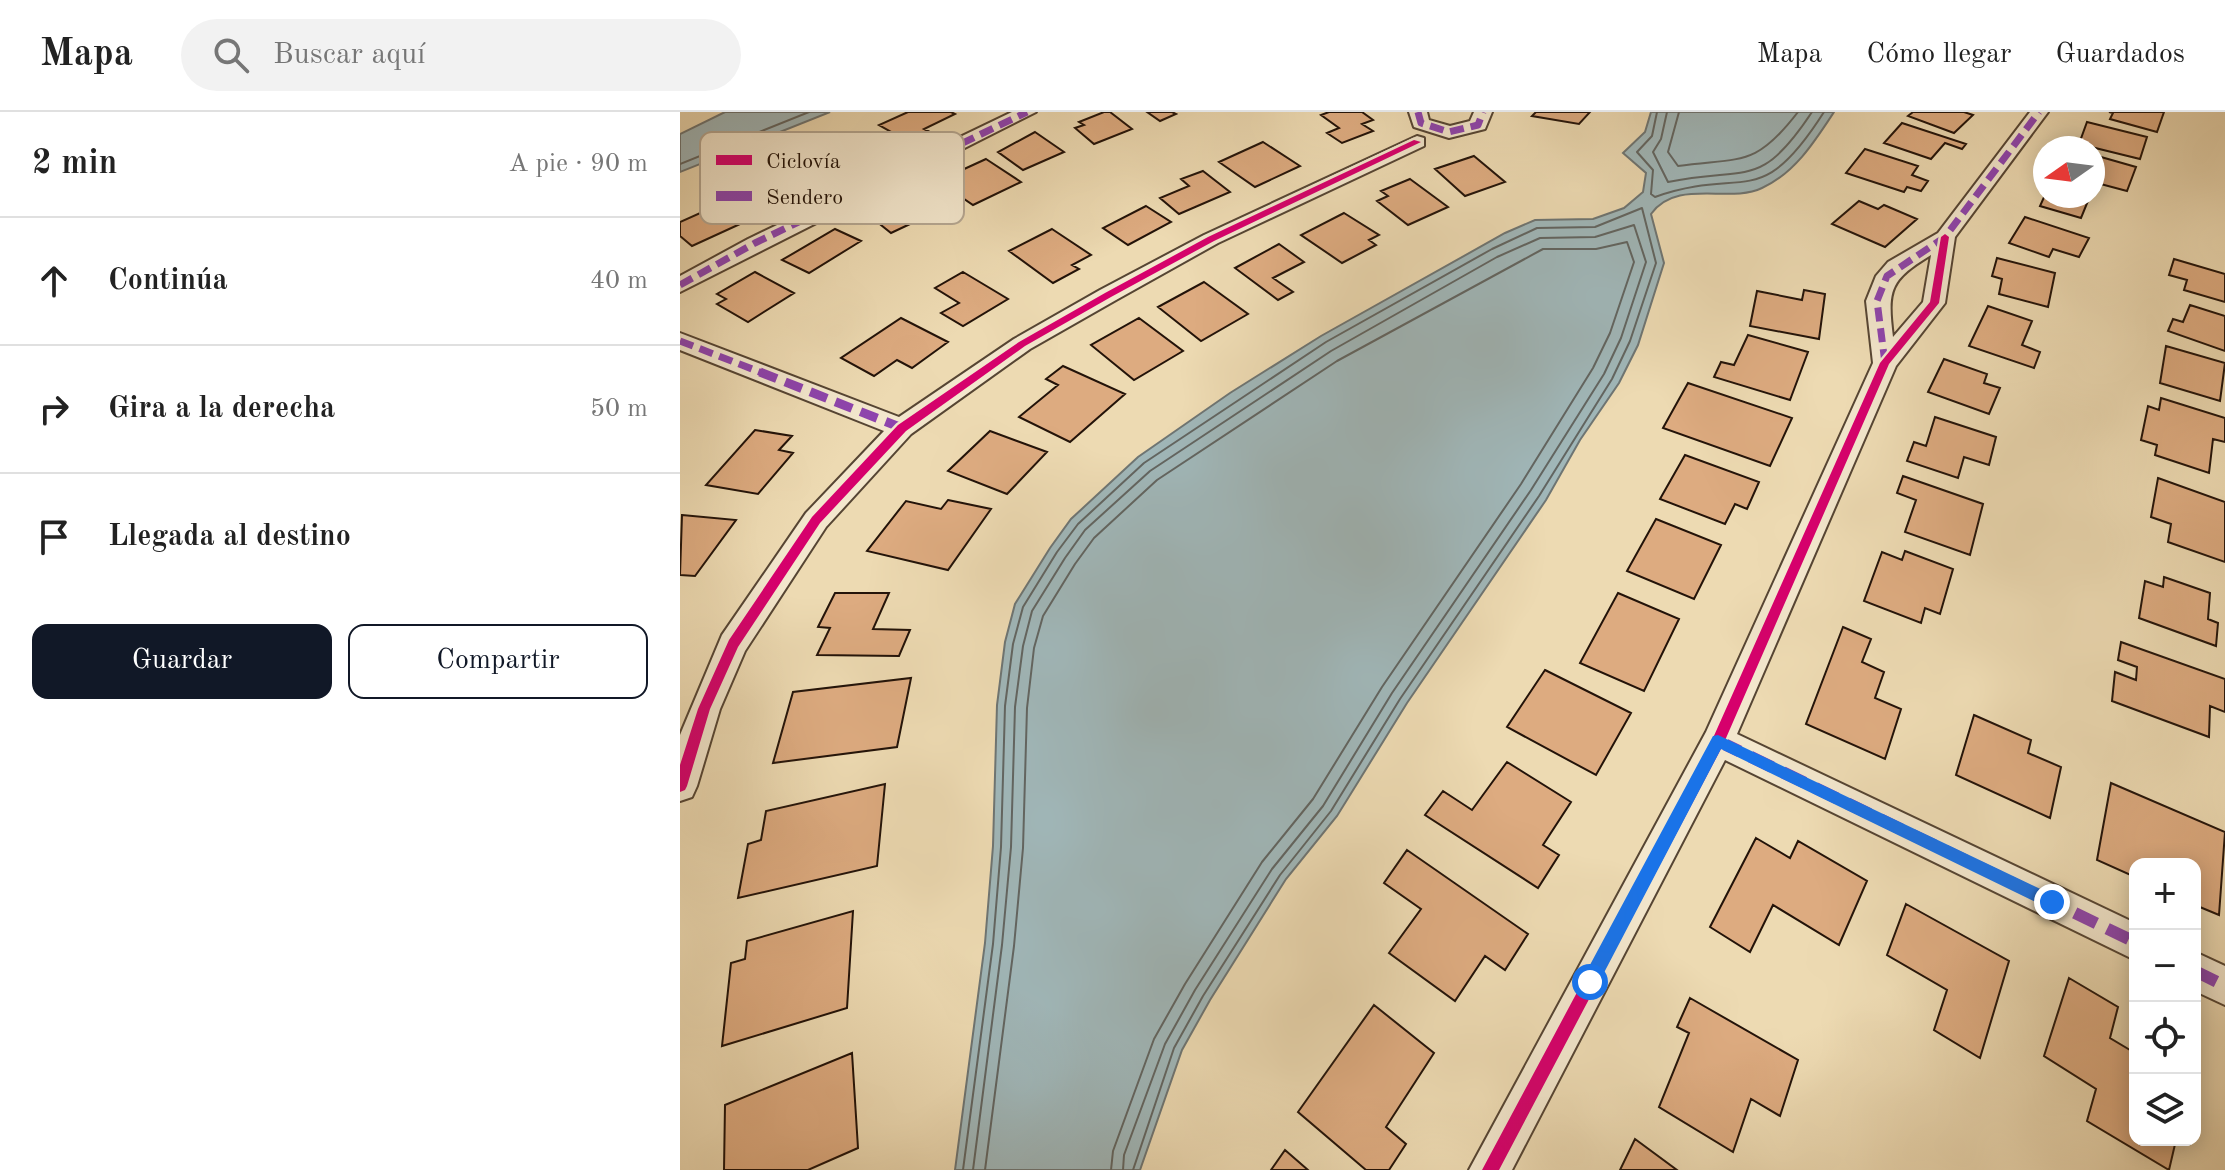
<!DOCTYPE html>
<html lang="es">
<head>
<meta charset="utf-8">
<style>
	:root { --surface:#fff; --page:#f2f2f2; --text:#222; --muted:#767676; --line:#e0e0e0; --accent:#111827 }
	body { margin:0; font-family:"Old Standard TT",serif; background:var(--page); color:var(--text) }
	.controls { position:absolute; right:24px; bottom:24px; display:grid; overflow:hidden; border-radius:16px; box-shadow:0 4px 20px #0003 }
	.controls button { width:72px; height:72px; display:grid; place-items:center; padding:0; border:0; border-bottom:2px solid var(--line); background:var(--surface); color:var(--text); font:40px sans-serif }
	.compass { position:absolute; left:1353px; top:24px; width:72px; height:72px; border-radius:50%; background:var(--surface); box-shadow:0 4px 20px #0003; rotate:256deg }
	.stop { position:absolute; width:24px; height:24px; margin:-18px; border:6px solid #1a73e8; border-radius:50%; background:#fff }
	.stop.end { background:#1a73e8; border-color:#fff; box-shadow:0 2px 8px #0008 }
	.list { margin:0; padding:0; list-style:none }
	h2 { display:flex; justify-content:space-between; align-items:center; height:104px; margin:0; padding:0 32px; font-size:34px }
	h2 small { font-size:26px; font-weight:400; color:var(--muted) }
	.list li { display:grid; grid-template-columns:52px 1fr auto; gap:24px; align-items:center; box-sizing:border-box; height:128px; padding:0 32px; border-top:2px solid var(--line) }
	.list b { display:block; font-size:30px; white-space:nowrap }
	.list em { font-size:26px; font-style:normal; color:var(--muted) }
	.actions { display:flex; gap:16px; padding:24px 32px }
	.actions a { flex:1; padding:18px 0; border:2px solid var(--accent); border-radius:16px; text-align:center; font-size:28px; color:var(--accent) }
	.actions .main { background:var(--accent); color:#fff }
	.icon { flex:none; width:44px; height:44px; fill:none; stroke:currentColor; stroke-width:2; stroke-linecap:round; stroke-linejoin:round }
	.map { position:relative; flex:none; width:1545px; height:1058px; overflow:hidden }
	header { display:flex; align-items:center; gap:48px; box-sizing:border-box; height:112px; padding:0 40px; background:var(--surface); border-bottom:2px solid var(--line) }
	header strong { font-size:38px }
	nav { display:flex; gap:44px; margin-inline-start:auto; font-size:28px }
	.search { width:560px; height:72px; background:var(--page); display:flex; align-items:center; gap:20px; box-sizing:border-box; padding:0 28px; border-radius:44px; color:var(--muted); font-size:30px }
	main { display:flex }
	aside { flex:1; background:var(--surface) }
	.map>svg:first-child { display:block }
</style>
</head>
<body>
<header>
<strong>Mapa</strong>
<div class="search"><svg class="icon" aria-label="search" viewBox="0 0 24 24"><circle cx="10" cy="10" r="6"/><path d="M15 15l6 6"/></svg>Buscar aquí</div>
<nav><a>Mapa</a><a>Cómo llegar</a><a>Guardados</a></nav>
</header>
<main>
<aside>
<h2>2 min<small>A pie · 90 m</small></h2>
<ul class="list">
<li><svg class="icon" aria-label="ahead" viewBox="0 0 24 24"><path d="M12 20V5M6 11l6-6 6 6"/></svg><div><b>Continúa</b></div><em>40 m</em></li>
<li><svg class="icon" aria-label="right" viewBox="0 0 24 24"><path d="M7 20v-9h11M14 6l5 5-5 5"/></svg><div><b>Gira a la derecha</b></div><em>50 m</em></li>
<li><svg class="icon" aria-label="arrive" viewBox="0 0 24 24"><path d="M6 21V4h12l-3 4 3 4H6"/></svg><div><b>Llegada al destino</b></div></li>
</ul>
<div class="actions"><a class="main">Guardar</a><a>Compartir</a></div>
</aside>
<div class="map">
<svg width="1545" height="1058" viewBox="0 0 1545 1058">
	<rect width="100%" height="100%" fill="#eddab2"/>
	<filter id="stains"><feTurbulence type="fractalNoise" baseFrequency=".0025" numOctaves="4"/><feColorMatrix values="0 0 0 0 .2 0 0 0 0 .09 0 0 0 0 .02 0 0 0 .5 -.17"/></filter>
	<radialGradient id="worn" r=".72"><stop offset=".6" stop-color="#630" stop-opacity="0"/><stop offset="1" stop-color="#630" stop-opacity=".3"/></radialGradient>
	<!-- water -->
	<path fill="#a0b7b9" stroke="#6e7573" stroke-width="2" d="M45,0H150L0,60V22Z
		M971,0H1154C1135,29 1115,61 1082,76C1049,92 997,66 971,102L984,151L958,233L939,271L900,328L866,388L727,591L657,704L606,767L530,888L502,938L460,1058H275L305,831L313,734L317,593L325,530L335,492L370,436L391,407L458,345L550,281L641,224L825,121L855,108L913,107L944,96L963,80L966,61L943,41L965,20Z"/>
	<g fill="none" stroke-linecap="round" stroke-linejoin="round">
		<!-- shore -->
		<path stroke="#626561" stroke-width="2" d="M977,0L972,24L957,40L973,58L971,82L975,85C1066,53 1079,102 1144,0
			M987,0L981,27L973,40L988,70C1068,53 1079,80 1132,0
			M999,0L988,40L998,54C1062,45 1075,56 1118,0
			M0,52L129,0
			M283,1058L313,832L321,735L325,594L333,532L343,495L377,440L398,412L464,351L646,230L812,137L857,116L915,115L962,96L976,151L950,229L932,267L859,384L720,587L651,699L600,763L523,884L494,936L453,1058
			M293,1058L322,833L331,735L335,595L343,534L352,499L385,446L405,418L470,359L651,239L817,145L860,126L915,125L954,113L966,150L941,226L924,262L851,378L712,581L643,694L592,757L515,878L485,932L444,1043L443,1058
			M305,1058L334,834L343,736L347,596L354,536L363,504L395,452L414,426L477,368L657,249L863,137H916L947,130L954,150L930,221L913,256L841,372L702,575L633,687L582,750L505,872L474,927L433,1039L431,1058"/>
	</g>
	<!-- building -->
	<path fill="#ddab80" stroke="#231309" stroke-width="2" d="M228,0H271L275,2L244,17L252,21L231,31L199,13Z
		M424,0H430L452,17L414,32L395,16L404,13L399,10Z
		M467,0H492L496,2L480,9Z
		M649,0H682L693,8L682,12L693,19L662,31L647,21L659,16L641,3Z
		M856,0H910L899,12L852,4Z
		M1233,0H1284L1293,3L1274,21L1228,4Z
		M1429,0H1484L1477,20L1430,7L1433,1Z
		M1407,10L1467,25L1460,47L1399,32Z
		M1222,11L1286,32L1282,37L1265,31L1251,47L1204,31Z
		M355,20L384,40L343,58L318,40Z
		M583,30L620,54L575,75L539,50Z
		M1185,37L1238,54L1232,63L1248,69L1241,79L1227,75L1224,80L1166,61Z
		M1414,43L1456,55L1447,79L1413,70Z
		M794,44L825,70L785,84L755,57Z
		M306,47L341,70L293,93L258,69Z
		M523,59L550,80L499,102L480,86L509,74L501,67Z
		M730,67L768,95L728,113L697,89L708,84L701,79Z
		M243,81L269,100L253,108L247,104L211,121L191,105Z
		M1365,83V84H1410L1401,106L1360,94Z
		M47,89L71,107L12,134L0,124V110Z
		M1179,89L1198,97L1204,93L1237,107L1205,135L1152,112Z
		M466,94L491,110L448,133L423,116Z
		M664,101L699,123L689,128L696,133L662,151L621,123Z
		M1345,105L1409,126L1399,145L1373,137L1369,145L1329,131Z
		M155,117L181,129L129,161L102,148Z
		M372,117L411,143L392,153L399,157L373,171L329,139Z
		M599,132L624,150L593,166L613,180L598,188L555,156Z
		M1317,146L1375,161L1368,195L1319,182L1322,167L1312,164Z
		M1494,147L1545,162V190L1504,178L1507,168L1489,163Z
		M75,160L114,181L68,210L37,192L46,187L37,182Z
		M283,160L328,187L283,214L261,201L279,191L255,176Z
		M524,170L568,202L521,229L478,195Z
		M1124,178L1145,182L1139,227L1070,214L1077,179L1122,188Z
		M1510,193L1545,204V239L1488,219L1493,207L1503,210Z
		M1308,194L1352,209L1342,233L1360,240L1354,256L1289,234Z
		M221,206L268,230L232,256L217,248L194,264L161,246Z
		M459,206L503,239L454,268L411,233Z
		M1068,223L1128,240L1110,288L1034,265L1041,250L1054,253Z
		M1486,234L1545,251L1540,289L1480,271Z
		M1264,247L1307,262L1304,271L1320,276L1309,302L1248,280Z
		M383,254L445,282L390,330L339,305L378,273L366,267Z
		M1008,271L1112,306L1090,354L983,316Z
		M1481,286L1545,306V330L1533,327L1529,361L1475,343L1477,333L1461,328L1468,294L1479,298Z
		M1255,305L1316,325L1309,353L1284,345L1278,366L1227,349L1234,330L1246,334Z
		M75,318L112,324L99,338L113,341L78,382L26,373Z
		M310,319L367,340L327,382L268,359Z
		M1005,343L1079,370L1067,397L1055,392L1045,412L980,387Z
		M1223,364L1303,392L1290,443L1225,420L1236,388L1217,381Z
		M1478,366L1545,390V450L1488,430L1491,412L1471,405Z
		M268,388L311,397L268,458L187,439L226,389L261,397Z
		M2,403L56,408L15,464L0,463Z
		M976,407L1041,433L1014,487L947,459Z
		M1225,439L1273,457L1260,502L1245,496L1241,511L1184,489L1202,440L1222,448Z
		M1484,465L1530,481L1528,507L1538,511L1536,534L1459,506L1465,469L1483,475Z
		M155,481H209L193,517L230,518L219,544L137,543L150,516L138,515Z
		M938,481L999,507L964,579L900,551Z
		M1163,515L1191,527L1182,550L1204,560L1195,586L1221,597L1205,647L1126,612Z
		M1441,530L1545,567V600L1530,594L1529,625L1432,589L1435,560L1456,568L1457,555L1438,548Z
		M865,558L951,601L916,663L827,615Z
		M231,566L217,635L93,651L113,580Z
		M1294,603L1351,628L1348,641L1381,655L1370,706L1276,663Z
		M827,650L891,690L863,733L879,743L858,776L745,703L763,679L792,698Z
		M1431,671L1545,720L1539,803L1515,793V752H1455V765L1417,748Z
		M205,672L197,754L58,786L68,732L81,728L86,699Z
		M1076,726L1110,746L1118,729L1187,769L1159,833L1093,793L1070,840L1030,815Z
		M727,738L848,822L825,858L805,844L775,889L709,841L741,797L704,771Z
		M1226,792L1329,849L1300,946L1254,918L1267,878L1207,843Z
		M173,799L167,896L42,934L51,851L65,847L67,829Z
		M1389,866L1438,895L1430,926L1455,941V1028H1496L1489,1058L1407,1009L1416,977L1364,944Z
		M1010,886L1118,948L1100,1004L1071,987L1053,1040L979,995L1009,921L997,915Z
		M694,893L754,941L706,1015L726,1032L709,1058H686L618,1000Z
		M172,941L178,1036L128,1058H44L45,993Z
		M955,1027L997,1058H940Z
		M605,1038L628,1058H591Z"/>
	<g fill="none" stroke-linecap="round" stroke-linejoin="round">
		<defs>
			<path id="street" d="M332,0H356L0,180V164L68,127Z
				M729,0H747L749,8L770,14L790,9L794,0H812L805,17L769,26L734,15Z
				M1350,0H1368L1275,125L1265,191L1216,254L1057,622L1455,811V848L1045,648L832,1058H789L1026,620L1193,251L1186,189L1196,164L1208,150L1258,121ZM1251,143L1243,190L1213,225C1207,177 1210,168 1251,143Z
				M737,24L744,26V34L538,131L436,188L350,237L231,322L146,415L65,539L40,597L17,674L12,685L0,689V623L42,523L126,401L204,319L0,238V221L219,305L334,227L420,178L524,123Z
				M1515,840L1545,854V893L1515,879Z"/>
		</defs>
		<!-- street casing -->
		<use href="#street" stroke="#564533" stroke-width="4"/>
		<!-- street -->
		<use href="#street" fill="#f3e7cd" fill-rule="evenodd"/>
		<!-- quiet-far2 -->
		<path stroke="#8e44ad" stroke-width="7" stroke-dasharray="14 7" stroke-linecap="butt" d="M738,0L741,11L769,20L798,13L803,0
			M0,173L75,131L347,0
			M0,229L85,262
			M1205,251L1197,189L1207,164L1265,125L1359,0"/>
		<!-- quiet-far1 -->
		<path stroke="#8e44ad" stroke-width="9" stroke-dasharray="18 9" stroke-linecap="butt" d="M80,260L222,316"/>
		<!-- quiet -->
		<path stroke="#8e44ad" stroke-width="12" stroke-dasharray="24 12" stroke-linecap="butt" d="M1038,629L1455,830
			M1515,859L1545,874"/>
		<defs>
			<path id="cycleway" d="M734,28L741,30L534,129L431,185L345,234L226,319L140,411L58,535L30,597L7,674L5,678L0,680V653L18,597L49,528L132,405L218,313L339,230L425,181L528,125Z
				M1265,122L1269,125L1259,191L1209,252L1043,633L819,1058H802L1033,626L1200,251L1250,190L1261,125Z"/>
		</defs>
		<!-- cycleway casing -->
		<use href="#cycleway" stroke="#f3e7cd" stroke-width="5"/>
		<!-- cycleway -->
		<use href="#cycleway" fill="#d6006c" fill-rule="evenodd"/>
	</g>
	<!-- route -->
	<path fill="#1a73e8" d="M1038,623L1377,785V795H1366L1041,637L916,876H904V864L1033,624Z"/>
	<!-- legend -->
	<rect x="20" y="20" width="264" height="92" rx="12" fill="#f3e7cd" stroke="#b5a792" stroke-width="2"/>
	<rect x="36" y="43" width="36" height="10" fill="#d6006c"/>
	<rect x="36" y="79" width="36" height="10" fill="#8e44ad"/>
	<g font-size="22" fill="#231309">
		<text x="86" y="56">Ciclovía</text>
		<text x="86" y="92">Sendero</text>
	</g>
	<rect width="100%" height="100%" filter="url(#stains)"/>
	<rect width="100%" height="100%" fill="url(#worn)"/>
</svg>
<div class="controls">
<button>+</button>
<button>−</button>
<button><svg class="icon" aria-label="locate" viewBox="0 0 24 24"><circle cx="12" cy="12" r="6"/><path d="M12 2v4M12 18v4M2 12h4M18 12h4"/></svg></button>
<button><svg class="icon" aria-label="layers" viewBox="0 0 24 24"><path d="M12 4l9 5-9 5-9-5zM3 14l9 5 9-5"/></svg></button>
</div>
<svg class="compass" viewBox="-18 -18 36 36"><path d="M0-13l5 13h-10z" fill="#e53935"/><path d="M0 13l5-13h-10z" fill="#767676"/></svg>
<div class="stop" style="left:910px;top:870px"></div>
<div class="stop end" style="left:1372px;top:790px"></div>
</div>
</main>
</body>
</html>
